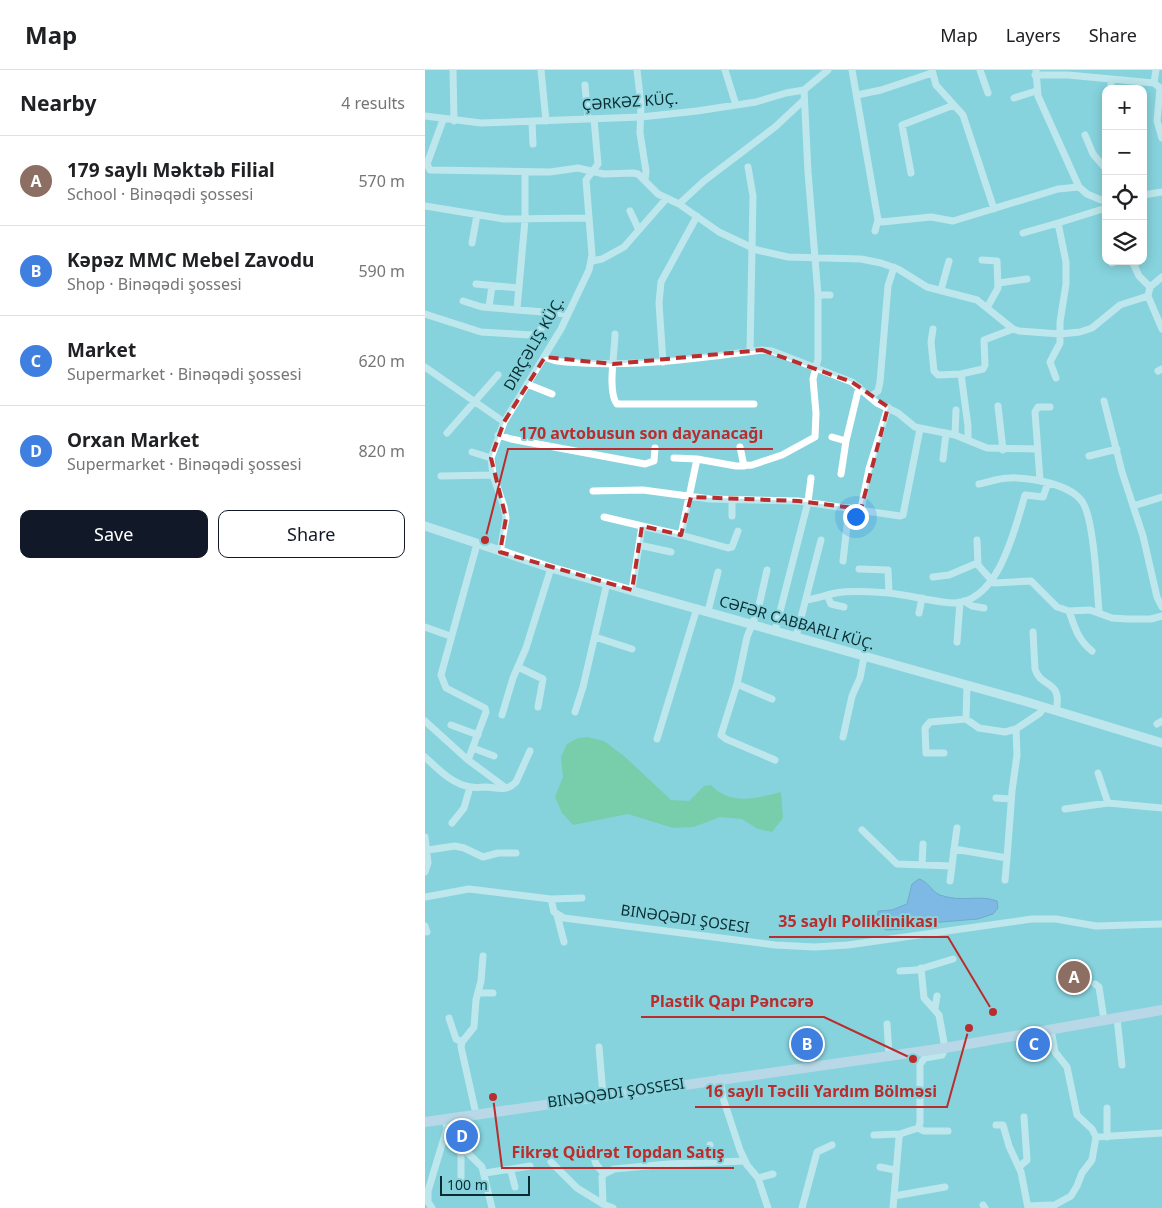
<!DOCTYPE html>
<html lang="en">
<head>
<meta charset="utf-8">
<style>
	:root { --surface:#fff; --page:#f6f6f6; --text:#202124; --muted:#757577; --line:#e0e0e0; --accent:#111827 }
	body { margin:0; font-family:"Noto Sans",sans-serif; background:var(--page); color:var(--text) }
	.controls { position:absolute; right:15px; top:15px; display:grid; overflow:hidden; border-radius:10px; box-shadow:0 2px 12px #0003 }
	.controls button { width:45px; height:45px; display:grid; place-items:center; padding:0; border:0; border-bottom:1px solid var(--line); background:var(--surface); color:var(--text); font:25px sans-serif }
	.scale { position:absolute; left:15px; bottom:12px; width:90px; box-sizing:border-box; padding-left:5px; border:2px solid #0b2d31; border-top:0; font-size:14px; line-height:18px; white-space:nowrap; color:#0b2d31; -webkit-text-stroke:4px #86d3dd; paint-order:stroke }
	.you { position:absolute; left:430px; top:446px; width:18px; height:18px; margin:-12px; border:4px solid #fff; border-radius:50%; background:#1a73e8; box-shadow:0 0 0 8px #1a73e833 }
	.badge { display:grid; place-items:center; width:32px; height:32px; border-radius:50%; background:var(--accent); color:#fff; font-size:16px; font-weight:700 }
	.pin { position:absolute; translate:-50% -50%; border:2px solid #fff; box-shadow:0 1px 5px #0006 }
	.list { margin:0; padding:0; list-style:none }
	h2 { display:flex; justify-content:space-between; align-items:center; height:65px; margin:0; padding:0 20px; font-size:21px }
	h2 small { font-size:16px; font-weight:400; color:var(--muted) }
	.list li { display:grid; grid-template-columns:32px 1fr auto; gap:15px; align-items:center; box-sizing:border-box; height:90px; padding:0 20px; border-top:1px solid var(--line) }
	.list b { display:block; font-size:19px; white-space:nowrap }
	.list p { margin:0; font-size:16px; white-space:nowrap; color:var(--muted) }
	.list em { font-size:16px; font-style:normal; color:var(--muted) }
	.actions { display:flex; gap:10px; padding:15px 20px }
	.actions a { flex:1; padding:11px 0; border:1px solid var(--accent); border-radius:10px; text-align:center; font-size:18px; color:var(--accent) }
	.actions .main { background:var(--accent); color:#fff }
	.icon { flex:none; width:28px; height:28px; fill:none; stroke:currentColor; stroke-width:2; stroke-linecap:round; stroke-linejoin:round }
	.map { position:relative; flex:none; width:737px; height:1138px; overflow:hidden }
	header { display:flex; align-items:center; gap:30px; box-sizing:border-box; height:70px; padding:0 25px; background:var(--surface); border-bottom:1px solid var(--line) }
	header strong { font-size:24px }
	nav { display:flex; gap:28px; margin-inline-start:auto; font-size:18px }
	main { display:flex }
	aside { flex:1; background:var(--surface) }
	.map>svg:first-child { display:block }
</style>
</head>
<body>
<header>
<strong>Map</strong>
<nav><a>Map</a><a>Layers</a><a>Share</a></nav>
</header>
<main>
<aside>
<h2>Nearby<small>4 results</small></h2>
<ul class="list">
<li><span class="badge" style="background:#8d6e63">A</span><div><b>179 saylı Məktəb Filial</b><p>School · Binəqədi şossesi</p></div><em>570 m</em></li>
<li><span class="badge" style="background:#3f7fe0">B</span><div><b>Kəpəz MMC Mebel Zavodu</b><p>Shop · Binəqədi şossesi</p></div><em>590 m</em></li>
<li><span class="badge" style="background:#3f7fe0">C</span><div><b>Market</b><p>Supermarket · Binəqədi şossesi</p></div><em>620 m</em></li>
<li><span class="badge" style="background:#3f7fe0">D</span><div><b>Orxan Market</b><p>Supermarket · Binəqədi şossesi</p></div><em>820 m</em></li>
</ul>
<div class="actions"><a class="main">Save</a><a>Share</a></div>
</aside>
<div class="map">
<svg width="737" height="1138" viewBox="0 0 737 1138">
	<rect width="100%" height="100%" fill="#86d3dd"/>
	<!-- green -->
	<path fill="#67c670" d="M162,667L179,671L199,686L246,730L264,731L279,716L286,715C305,736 333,728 356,722L358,748L347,762L333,759L317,749L295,747L269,757L248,758L203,744L148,755L137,743L130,727L138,707L136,687L142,674L153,668Z"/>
	<!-- water -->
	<path fill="#7498ee" stroke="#5478b5" d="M494,809C504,812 506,821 515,825C537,833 554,824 572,831L573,838L568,844L553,849L504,853L478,859L461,860L452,853L453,841L467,840L482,834L487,814Z"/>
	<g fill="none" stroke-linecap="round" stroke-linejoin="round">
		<!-- minor -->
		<path stroke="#fff" stroke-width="7" d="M28,0L29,51
			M116,0L121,51
			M212,0L216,34L215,63L221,101L220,110
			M300,0L311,35
			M427,0L453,150L457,152L506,147L528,151L633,119L654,117
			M507,0L511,15L538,45L569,139
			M555,0L563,23
			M611,0L613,26L654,117L662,124L681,132
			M731,0L729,13L735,18L732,51L737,68
			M610,5H643L729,13
			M686,9V19
			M160,15L163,49
			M432,25L456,20L507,3
			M589,28L611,21
			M0,46L56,53L216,47L272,41L331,32L361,23L379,20L403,0
			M18,50L2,94L5,100L125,102L153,98L179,104L208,103L213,104L233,124L254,134L294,162L332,180L363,187L436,189L456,193L473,199L502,217L552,230L588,259L594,261L635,264L655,262L667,258L695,235L723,226
			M107,51L108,74
			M660,65L668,84L681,99
			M323,97L328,126L325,281
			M486,103L477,55L529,35
			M718,125L737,122
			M254,134L279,111L350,57L379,30
			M0,136L79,149L162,148
			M205,141L214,160
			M450,161L453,150
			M598,163L633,153
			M47,173L52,145
			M557,190L572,191L573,218L563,236
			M167,191L177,189L199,177L241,129
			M707,191L714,206L725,217
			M687,193L694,191
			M574,213L602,209
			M51,214L93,218
			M725,217L723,226L737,259
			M725,217L737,207
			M516,220L524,191
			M393,225H405
			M38,231L57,237L143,244
			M64,237L67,216
			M92,239L100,150V102
			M0,244L56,262L106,265L113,262L131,242
			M508,259L506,272L509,301L513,305L536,304L558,299L560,295L559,270L588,259
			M190,264C190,281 182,322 192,334H329
			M120,287C131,293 146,292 158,293C218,296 277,288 337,280L347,281L427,312L452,333L473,343L490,357L530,365L562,378L611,379
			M238,292L234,233L236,212L272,146
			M0,297L79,352
			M733,301L737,299
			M536,304L543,356V370
			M631,308L625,292L635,273V252L641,214V192L633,153L681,138
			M102,314L127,324
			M445,327L453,321L455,312L463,216L469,197
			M679,331L697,402L718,466L732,527L737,537
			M573,336L578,380
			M22,363L73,305
			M73,365L86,369L220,394L229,391L230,378
			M530,365L531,340
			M407,367L421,371
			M315,377L319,396
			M47,382L66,388
			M664,386L692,379
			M249,388L272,389
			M518,389L521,363
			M416,404L421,371L434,317
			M16,406L68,405
			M615,410L610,342L613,337H625
			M554,414C564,412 574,408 584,408C604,407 647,414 658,433C669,451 672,518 674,542
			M168,421L218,420L285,429L373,431L475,446L478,445L495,359
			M307,430V446
			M708,436L737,427
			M436,439L444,399L463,337
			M179,447L217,456
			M256,465L303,478L307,477L313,461
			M552,470L553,495
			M214,475L246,482
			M75,482L81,448L79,437L68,405L66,388L79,352L136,259L164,200L167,185L161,110L173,94L169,49
			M418,491L424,438
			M434,499L463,500L464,523
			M342,500L333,540L322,567L312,614L296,665L301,669L350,690
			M508,507L524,505L550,494L553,495L569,513L606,511L632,537L644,541L665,540L687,548L702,549H726L737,546
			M207,520L217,456L256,465L272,389L311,396L327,395L357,385L390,367L391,343L388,309L393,289V225L383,102L379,20
			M402,525L406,534L419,537
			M381,530C391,529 400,525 411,523C428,520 447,522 464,523C485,525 507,532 528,533C574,533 590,458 600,425L618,427L623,413
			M539,531L547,536L559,538
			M283,541L293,502
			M644,541C650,558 653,570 667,581
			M494,543L497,528
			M0,557L25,566
			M350,561L383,432L386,408
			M608,562L610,599C616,619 638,609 631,641
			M170,567L207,579
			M371,567L396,470
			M532,572L535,532
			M93,597L118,609L113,637
			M312,614L347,629
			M150,642L158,617L182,513
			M77,645L88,608L101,578L126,498
			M541,649L542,616
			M0,651L43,690L61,642L60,638L21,618L16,605L52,474
			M732,654L737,651
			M26,655L53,665
			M418,667L427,626L435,608L439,587
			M232,669L272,538
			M48,678L69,686
			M519,683H501L500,658L505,652L541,649L554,658L580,662L591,659L615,643L619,637
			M0,687C13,699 28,715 46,717C51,718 56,717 61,717C73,718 81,722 91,712L105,681
			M43,690L81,718
			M673,703L683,733
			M571,728L586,729
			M640,739L683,733L737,738
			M27,753L39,738L45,717
			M437,760L472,794L527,796L529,779L582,788L587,721L592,685L591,659
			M0,767L3,793L0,802
			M529,779L532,758
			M3,780L30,776L39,778L58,787L73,783H91
			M497,795L498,774
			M580,810L582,788
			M525,811L527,796
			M0,827L44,819L126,829L129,842L139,848L350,875L390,877L423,875L607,849H631L671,856L737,854
			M126,829L157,828
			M132,845L139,872
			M0,856L2,862
			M475,901L492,900L528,889
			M670,914L674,917L679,950
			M53,923H68
			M510,938L512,926
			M24,948L31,969L37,972
			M692,948L697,995
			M462,954L464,985
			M174,977L178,1025
			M295,1008L298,1028L315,1080L322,1095L333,1108L343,1138
			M51,1044L36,977L37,972L49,957L51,930L56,911L58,886
			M20,1049L22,1058L36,1076L57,1097L67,1138
			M571,1055H578L584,1076L596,1102L603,1138
			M493,1058L499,1061H523
			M449,1065L475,1064
			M671,1067L737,1063
			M682,1067V1038
			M168,1084L171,1094L179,1104
			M284,1091L285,1075
			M126,1092L152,1118L178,1134L188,1138
			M455,1097L470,1100
			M594,1097L602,1090L599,1047
			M86,1101L90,1117
			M60,1103L105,1096
			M333,1108L348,1104
			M36,1116V1076
			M469,1126L520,1117
			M178,1134L177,1107L179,1104L189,1099L243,1094L320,1091
			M558,1135L560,1138
			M603,1136L626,1135
			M7,1138L3,1132V1121L22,1058
			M377,1138L392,1082L407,1075
			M468,1138L474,1068L475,1064L493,1058L495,1053V994L500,988L517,985L520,978L514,945L499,928L496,898
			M624,1138L646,1126L652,1116L657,1103L667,1090L671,1067L667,1059L652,1045L642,997L630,982L626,960"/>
		<!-- tertiary -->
		<path stroke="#fff" stroke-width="9" d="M0,456L126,498L599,631L737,673"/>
		<!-- secondary -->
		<path stroke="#f3ddf4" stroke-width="10" d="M0,1052L520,978L737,940"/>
	</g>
	<!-- marked area -->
	<path d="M0 0H737V1138H0ZM337,280L427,312L463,337L436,439L373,431L266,427L256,465L217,456L207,520L75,482L81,448L66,388L79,352L120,287L188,294Z" fill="#86d3dd" fill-opacity=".55" fill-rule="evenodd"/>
	<path fill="none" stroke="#bb2c2d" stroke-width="4" stroke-dasharray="10 6" stroke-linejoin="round" d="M337,280L427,312L463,337L436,439L373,431L266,427L256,465L217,456L207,520L75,482L81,448L66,388L79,352L120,287L188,294Z"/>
	<g text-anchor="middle" stroke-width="4" stroke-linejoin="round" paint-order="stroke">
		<!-- street labels -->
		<g font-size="15" fill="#0b2d31" stroke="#86d3dd">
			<text transform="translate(205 32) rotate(-4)" y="5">ÇƏRKƏZ KÜÇ.</text>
			<text transform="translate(109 274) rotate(-60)" y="5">DIRÇƏLIŞ KÜÇ.</text>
			<text transform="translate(372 553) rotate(16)" y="5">CƏFƏR CABBARLI KÜÇ.</text>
			<text transform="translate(260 849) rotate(8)" y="5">BINƏQƏDI ŞOSESI</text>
			<text transform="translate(191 1023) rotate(-8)" y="5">BINƏQƏDI ŞOSSESI</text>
		</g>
	</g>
	<!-- callouts -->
	<path fill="none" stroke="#bb2c2d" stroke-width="2" d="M60 470L83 379H348M568 942L523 867H344M488 989L399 947H216M544 958L522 1037H270M68 1027L77 1098H309"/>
	<g fill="#bb2c2d" stroke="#86d3dd" stroke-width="2">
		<circle cx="60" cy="470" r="5"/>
		<circle cx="568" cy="942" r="5"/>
		<circle cx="488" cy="989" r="5"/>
		<circle cx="544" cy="958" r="5"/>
		<circle cx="68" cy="1027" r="5"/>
	</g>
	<g font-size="16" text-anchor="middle" font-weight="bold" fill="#bb2c2d" stroke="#86d3dd" stroke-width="4" stroke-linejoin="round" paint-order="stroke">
		<text x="216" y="369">170 avtobusun son dayanacağı</text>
		<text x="433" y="857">35 saylı Poliklinikası</text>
		<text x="307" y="937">Plastik Qapı Pəncərə</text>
		<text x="396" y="1027">16 saylı Təcili Yardım Bölməsi</text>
		<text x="193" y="1088">Fikrət Qüdrət Topdan Satış</text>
	</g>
</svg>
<div class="controls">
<button>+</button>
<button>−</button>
<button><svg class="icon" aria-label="locate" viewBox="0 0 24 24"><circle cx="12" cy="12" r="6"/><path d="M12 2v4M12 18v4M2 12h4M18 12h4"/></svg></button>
<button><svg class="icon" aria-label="layers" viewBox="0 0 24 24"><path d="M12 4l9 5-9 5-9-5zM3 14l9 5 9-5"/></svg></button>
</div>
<div class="scale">100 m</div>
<div class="you"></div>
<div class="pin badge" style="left:649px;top:907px;background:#8d6e63">A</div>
<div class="pin badge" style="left:382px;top:974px;background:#3f7fe0">B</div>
<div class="pin badge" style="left:609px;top:974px;background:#3f7fe0">C</div>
<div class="pin badge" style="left:37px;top:1066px;background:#3f7fe0">D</div>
</div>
</main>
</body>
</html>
